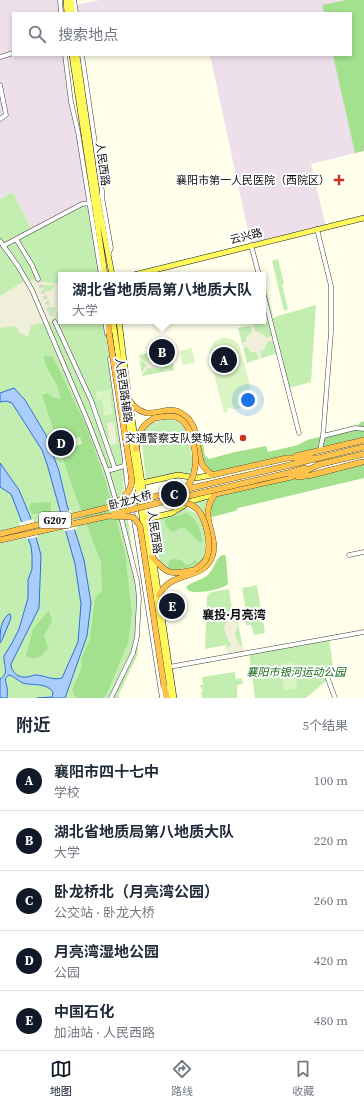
<!DOCTYPE html>
<html lang="zh">
<head>
<meta charset="utf-8">
<style>
	:root { --surface:#fff; --page:#f6f6f7; --text:#1f2937; --muted:#747a83; --line:#e0e1e3; --accent:#111827 }
	body { margin:0; font-family:"Source Serif 4","Noto Sans SC",serif; background:var(--page); color:var(--text) }
	.you { position:absolute; left:248px; top:400px; width:14px; height:14px; margin:-10px; border:3px solid #fff; border-radius:50%; background:#1a73e8; box-shadow:0 0 0 6px #1a73e833 }
	.badge { display:grid; place-items:center; width:26px; height:26px; border-radius:50%; background:var(--accent); color:#fff; font-size:13px; font-weight:700 }
	.pin { position:absolute; translate:-50% -50%; border:2px solid #fff; box-shadow:0 1px 4px #0006 }
	.popup { position:absolute; left:58px; top:272px; width:208px; height:52px; box-sizing:border-box; display:grid; place-content:center; border-radius:0px; background:var(--surface); filter:drop-shadow(0 1px 3px #0005); font-size:13px; white-space:nowrap; color:var(--muted) }
	.popup b { font-size:15px; color:var(--text) }
	.popup::after { content:''; position:absolute; left:50%; top:100%; margin-left:-8px; border:8px solid transparent; border-top-color:var(--surface) }
	.list { margin:0; padding:0; list-style:none }
	h2 { display:flex; justify-content:space-between; align-items:center; height:52px; margin:0; padding:0 16px; font-size:17px }
	h2 small { font-size:13px; font-weight:400; color:var(--muted) }
	.list li { display:grid; grid-template-columns:26px 1fr auto; gap:12px; align-items:center; box-sizing:border-box; height:60px; padding:0 16px; border-top:1px solid var(--line) }
	.list b { display:block; font-size:15px; white-space:nowrap }
	.list p { margin:0; font-size:13px; white-space:nowrap; color:var(--muted) }
	.list em { font-size:13px; font-style:normal; color:var(--muted) }
	.icon { flex:none; width:22px; height:22px; fill:none; stroke:currentColor; stroke-width:2; stroke-linecap:round; stroke-linejoin:round }
	.map { position:relative; flex:none; width:364px; height:698px; overflow:hidden }
	.search { position:absolute; background:var(--surface); box-shadow:0 2px 6px #0003; left:12px; right:12px; top:12px; height:44px; display:flex; align-items:center; gap:10px; box-sizing:border-box; padding:0 14px; border-radius:0px; color:var(--muted); font-size:15px }
	.sheet { height:352px; background:var(--surface) }
	nav { display:flex; justify-content:space-around; align-items:center; box-sizing:border-box; height:56px; border-top:1px solid var(--line); background:var(--surface); font-size:11px; color:var(--muted) }
	nav a { display:grid; justify-items:center; gap:2px }
	nav .on { color:var(--accent) }
	.map>svg:first-child { display:block }
</style>
</head>
<body>
<div class="map">
<svg width="364" height="698" viewBox="0 0 364 698">
	<rect width="100%" height="100%" fill="#ffffec"/>
	<!-- industrial -->
	<path fill="#ede0eb" d="M0,0H60L61,13H13V55H65L89,203L32,230L13,192L0,199Z
		M100,0H364V151L311,164L326,227L251,245L210,55H351V13H76L75,5Z"/>
	<!-- green -->
	<path fill="#c4eeb1" d="M13,192L32,230L89,203L101,275H61V321H105L125,461L126,475L123,482L135,571L137,581L138,654L118,696L120,698H0V199Z
		M278,259L284,284L282,285L288,309L284,311L272,261Z
		M263,277L273,316L269,317L263,292Z
		M316,305L311,382L289,388L271,318Z
		M270,320L278,353L247,363L238,328Z
		M170,349L174,370L142,376L139,355Z
		M166,419C172,420 177,420 181,424C190,431 192,458 193,469L189,474L146,481L141,435L146,425Z
		M209,498L205,508L206,517L200,507L195,503L199,500Z
		M185,508C190,510 195,512 198,516C207,529 211,560 193,567C186,570 175,570 168,570L160,563L154,522L158,519L177,514Z
		M257,585L265,633L254,635L251,625H246L244,617L247,616L242,588Z
		M229,589L233,617L237,618L244,654L228,657L226,645L205,649L207,596L212,592Z
		M329,639L333,666L332,676L306,698H255L249,653Z
		M235,672L236,679L242,678L243,684L237,685V698H202L201,692H203L200,685H203L202,677Z"/>
	<!-- forest -->
	<path fill="#a3e18f" d="M347,0H364V151L355,153L333,55H351V13H324L322,5Z
		M44,355L53,357L87,428L106,482L125,552L132,614L128,643L107,693L103,698H76L72,690L81,669L82,657L90,639L95,598L102,591L101,562L73,489L42,395L47,393L52,397L60,399C61,383 44,371 44,355Z
		M364,421V440L212,475L202,464L196,432H201L205,456L209,459L235,452L266,446L268,452L298,445L307,440L355,428L361,422Z
		M364,461V478L238,508L235,511L212,517H208L215,494Z
		M51,502V512L32,514L29,507L31,503Z
		M187,513C195,517 203,533 202,542L200,543L185,528H180L173,532L169,530L164,521L166,519Z
		M222,555H225L226,557L228,584C221,590 197,594 189,591L186,587C193,581 203,580 209,574C214,568 216,558 222,555Z
		M176,559L180,560L187,565L191,564L195,560L197,562C189,570 180,569 169,569L168,565L170,560Z
		M49,610L52,621L44,636L48,648L42,655L34,659L26,656L33,629Z"/>
	<!-- pitch -->
	<path fill="#daf4c4" d="M222,338C230,338 234,339 239,345C242,358 253,387 250,399C249,402 247,404 244,406C238,410 234,410 227,407L228,412L224,413L211,361L209,350L215,341Z
		M192,348L195,363L182,365L180,351Z
		M110,390L111,398L97,400L96,392Z
		M110,398L113,414L104,416L102,400Z
		M80,437L82,444L69,448L67,440Z
		M293,662L297,688L284,690L281,664Z"/>
	<!-- plaza -->
	<path fill="#f0efda" fill-rule="evenodd" d="M26,280L61,284V286H59L61,289V302L58,303L59,308H61V312L58,311L53,321L31,325L28,336L20,333L16,326L0,328V296ZM41,285H54V287L51,291H44ZM50,306L56,308L52,316L50,317L47,310V308Z
		M253,324L255,331L263,334L266,338L274,335L275,340L267,342L264,350L260,352L262,358L259,359L257,353L251,352L247,347L243,348L242,343L245,342L247,336L252,332L250,325Z
		M158,351L153,361L163,362L170,352L171,356L162,367L169,371H167L161,368L159,369L148,368L142,376V372L147,364L140,361L139,355L143,361L148,362L155,352Z
		M114,422L117,444L110,445L107,423Z
		M231,620L237,623L238,627L235,633L236,638L240,645L243,646L244,654L228,657L227,648L230,646L231,644L226,636L224,627L227,621Z"/>
	<!-- water -->
	<path fill="#aacdfd" stroke="#2970dc" d="M14,388L25,400L46,435L59,471L67,505L84,560L91,603L87,636L65,698H37L52,697L53,692C46,682 32,686 23,683C18,681 14,676 9,675C3,679 6,681 7,687C8,690 7,694 7,698H0V679C10,673 3,665 4,656L12,643L19,629L28,598V580L32,569V555L31,546L11,494L0,487V463L19,490L30,516L41,555L39,608L11,664C11,672 18,678 26,677C30,677 32,675 36,675C45,675 52,681 62,678L78,642L81,604L75,564L47,464L42,450L12,403L6,401L0,402V393Z
		M9,614H10L11,618L2,640L0,643C0,632 0,621 9,614Z"/>
	<!-- pier -->
	<path fill="#ffffec" d="M71,510L77,529L64,531L59,513Z
		M33,519L38,537L26,539L19,523Z"/>
	<g fill="none" stroke-linecap="round" stroke-linejoin="round">
		<!-- minor-tunnel -->
		<path stroke="#dbdbcb" stroke-width="4" stroke-dasharray="4 2" stroke-linecap="butt" d="M38,279L55,322"/>
		<defs>
			<path id="minor" d="M60,0L61,13
				M74,0L76,13
				M65,55L71,102L78,132L101,275
				M82,55L102,191V197L111,248L108,255
				M0,57L13,53
				M0,85L6,115L0,119
				M317,229L331,286V332L323,436L320,450
				M0,241L18,266L32,290L89,424L107,471L122,521L137,581L139,598L137,637L133,653L111,698
				M251,245L259,275
				M3,246L16,239
				M38,279L32,265L16,239L82,204L90,203
				M263,292L299,433
				M105,321L107,334
				M55,322L91,400L115,469
				M323,436L355,428L364,429
				M125,461L127,483L136,532L162,698
				M107,471L124,466L125,461L110,359
				M130,497L137,482
				M349,555L364,552
				M169,667L364,632
				M328,679L335,698"/>
			<path id="major" d="M66,0L67,13
				M71,0L72,13
				M72,55L105,275
				M77,55L99,206L112,275
				M134,275L364,218
				M113,321L169,698
				M119,321L128,393L142,483L174,698
				M142,483L178,475L196,478L212,475
				M147,519L172,513L191,501L215,494"/>
			<path id="highway" d="M109,321V333
				M129,400C149,428 165,400 184,415C200,427 195,447 202,464C204,468 209,472 212,475L287,458H317
				M353,443L364,440
				M136,449C138,434 141,425 155,418
				M296,456L356,442
				M317,465L364,454
				M286,466L364,447
				M288,473L305,468
				M298,477L312,475L362,462
				M0,534L110,507
				M0,540L108,516
				M152,557C169,576 170,574 194,570
				M159,595C171,570 203,581 212,557C220,535 197,518 215,494L291,477L319,465
				M164,686L167,698"/>
		</defs>
		<!-- minor casing -->
		<use href="#minor" stroke="#404040" stroke-width="5"/>
		<!-- major casing -->
		<use href="#major" stroke="#1e1e1e" stroke-width="6"/>
		<!-- highway casing -->
		<use href="#highway" stroke="#1e1e1e" stroke-width="6"/>
		<!-- minor -->
		<use href="#minor" stroke="#fff" stroke-width="4"/>
		<!-- major -->
		<use href="#major" stroke="#fff95c" stroke-width="5"/>
		<!-- highway -->
		<use href="#highway" stroke="#ffc24a" stroke-width="5.5"/>
		<defs>
			<path id="highway-bridge" d="M109,333L132,481C130,495 121,500 110,507
				M155,418C162,417 169,415 176,417C193,422 198,458 194,472C193,479 189,484 186,489
				M172,501C179,502 187,502 193,506C206,513 212,544 207,557C205,563 200,566 194,570
				M114,506L286,466
				M114,514L166,501L288,473
				M108,516L132,517L135,519L140,526L164,686"/>
		</defs>
		<!-- highway-bridge casing -->
		<use href="#highway-bridge" stroke="#1e1e1e" stroke-width="6" stroke-linecap="butt"/>
		<!-- highway-bridge -->
		<use href="#highway-bridge" stroke="#ffc24a" stroke-width="5.5"/>
	</g>
	<!-- markers -->
	<g fill="#cc3215" stroke="#fff" stroke-width="1.5">
		<path d="M337 174h4v4h4v4h-4v4h-4v-4h-4v-4h4z"/>
		<circle cx="243" cy="438" r="4"/>
	</g>
	<g text-anchor="middle" stroke-width="4" stroke-linejoin="round" paint-order="stroke">
		<!-- shield labels -->
		<rect fill="#fff" stroke="#565656" stroke-width="1" x="39" y="512" width="32" height="16" rx="3"/>
		<g font-size="10" font-weight="bold" fill="#0d0d0d">
			<text x="55" y="524">G207</text>
		</g>
		<!-- street labels -->
		<g font-size="11" fill="#0d0d0d" stroke="#fff">
			<text transform="translate(103 164) rotate(82)" y="4">人民西路</text>
			<text transform="translate(246 236) rotate(-14)" y="4">云兴路</text>
			<text transform="translate(124 390) rotate(82)" y="4">人民西路辅路</text>
			<text transform="translate(130 500) rotate(-15)" y="4">卧龙大桥</text>
			<text transform="translate(155 532) rotate(82)" y="4">人民西路</text>
		</g>
		<!-- poi labels -->
		<g font-size="11" fill="#0d0d0d" stroke="#fff" text-anchor="end">
			<text x="330" y="184">襄阳市第一人民医院（西院区）</text>
			<text x="235" y="442">交通警察支队樊城大队</text>
		</g>
		<!-- park labels -->
		<g font-size="11" font-style="italic" fill="#166b16" stroke="#fff">
			<text x="296" y="676">襄阳市银河运动公园</text>
		</g>
		<!-- neighbourhood labels -->
		<g font-size="12" font-weight="bold" fill="#0d0d0d" stroke="#fff">
			<text x="234" y="619">襄投·月亮湾</text>
		</g>
	</g>
</svg>
<div class="you"></div>
<div class="pin badge" style="left:224px;top:360px">A</div>
<div class="pin badge" style="left:162px;top:352px">B</div>
<div class="popup"><b>湖北省地质局第八地质大队</b>大学</div>
<div class="pin badge" style="left:174px;top:494px">C</div>
<div class="pin badge" style="left:61px;top:443px">D</div>
<div class="pin badge" style="left:172px;top:606px">E</div>
<div class="search"><svg class="icon" aria-label="search" viewBox="0 0 24 24"><circle cx="10" cy="10" r="6"/><path d="M15 15l6 6"/></svg>搜索地点</div>
</div>
<section class="sheet">
<h2>附近<small>5个结果</small></h2>
<ul class="list">
<li><span class="badge">A</span><div><b>襄阳市四十七中</b><p>学校</p></div><em>100 m</em></li>
<li><span class="badge">B</span><div><b>湖北省地质局第八地质大队</b><p>大学</p></div><em>220 m</em></li>
<li><span class="badge">C</span><div><b>卧龙桥北（月亮湾公园）</b><p>公交站 · 卧龙大桥</p></div><em>260 m</em></li>
<li><span class="badge">D</span><div><b>月亮湾湿地公园</b><p>公园</p></div><em>420 m</em></li>
<li><span class="badge">E</span><div><b>中国石化</b><p>加油站 · 人民西路</p></div><em>480 m</em></li>
</ul>
</section>
<nav>
<a class="on"><svg class="icon" aria-label="map" viewBox="0 0 24 24"><path d="M3 6l6-2 6 2 6-2v14l-6 2-6-2-6 2zM9 4v14M15 6v14"/></svg>地图</a>
<a><svg class="icon" aria-label="directions" viewBox="0 0 24 24"><path d="M12 3l9 9-9 9-9-9zM9 14v-3h6M13 9l2 2-2 2"/></svg>路线</a>
<a><svg class="icon" aria-label="saved" viewBox="0 0 24 24"><path d="M7 4h10v16l-5-4-5 4z"/></svg>收藏</a>
</nav>
</body>
</html>
